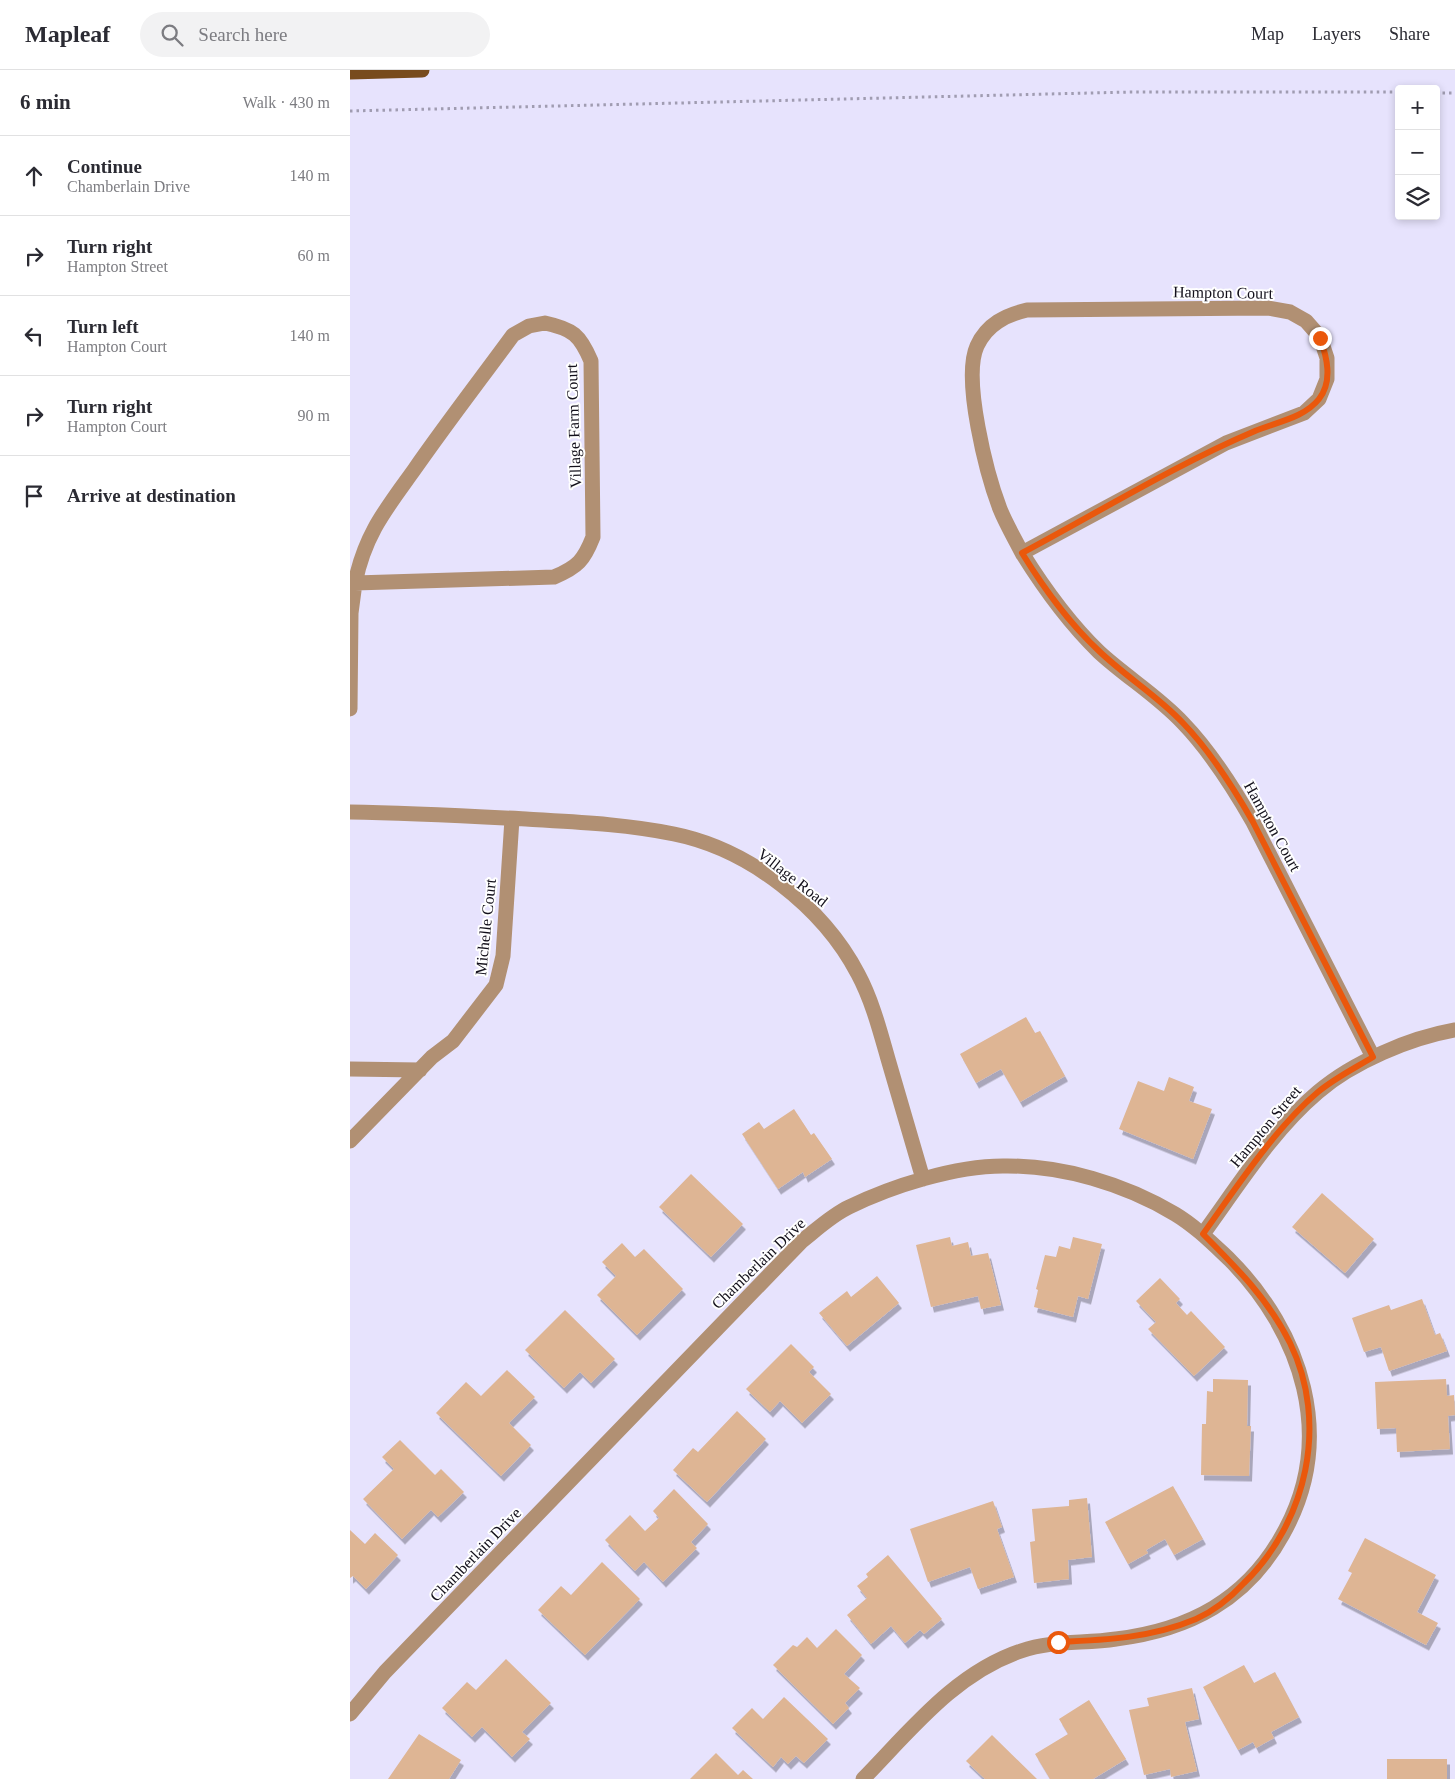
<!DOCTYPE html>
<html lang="en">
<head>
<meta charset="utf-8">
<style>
	:root { --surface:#fff; --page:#f2f2f3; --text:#2b2b33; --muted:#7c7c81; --line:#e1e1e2 }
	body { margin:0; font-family:Georgia,serif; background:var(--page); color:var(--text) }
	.controls { position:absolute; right:15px; top:15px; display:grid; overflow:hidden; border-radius:5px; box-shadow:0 2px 8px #0003 }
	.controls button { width:45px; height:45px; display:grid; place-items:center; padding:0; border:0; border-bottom:1px solid var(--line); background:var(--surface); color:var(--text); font:25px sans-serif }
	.stop { position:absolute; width:15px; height:15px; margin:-11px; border:4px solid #ea580c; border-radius:50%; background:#fff }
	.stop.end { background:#ea580c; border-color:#fff; box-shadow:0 1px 5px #0008 }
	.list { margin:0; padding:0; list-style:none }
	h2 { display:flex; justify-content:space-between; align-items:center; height:65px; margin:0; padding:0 20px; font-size:21px }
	h2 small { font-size:16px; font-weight:400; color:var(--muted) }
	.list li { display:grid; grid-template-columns:32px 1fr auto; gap:15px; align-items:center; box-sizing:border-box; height:80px; padding:0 20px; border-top:1px solid var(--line) }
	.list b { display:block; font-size:19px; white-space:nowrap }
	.list p { margin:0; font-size:16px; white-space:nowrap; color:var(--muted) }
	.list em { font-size:16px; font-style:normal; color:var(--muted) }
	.icon { flex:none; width:28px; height:28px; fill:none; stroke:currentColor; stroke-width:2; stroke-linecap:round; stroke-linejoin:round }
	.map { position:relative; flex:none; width:1105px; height:1709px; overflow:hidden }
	header { display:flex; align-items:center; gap:30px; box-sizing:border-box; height:70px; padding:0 25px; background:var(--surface); border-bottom:1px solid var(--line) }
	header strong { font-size:24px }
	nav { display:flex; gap:28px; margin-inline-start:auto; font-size:18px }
	.search { width:350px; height:45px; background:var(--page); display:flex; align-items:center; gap:12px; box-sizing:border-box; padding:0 18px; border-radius:28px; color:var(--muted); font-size:19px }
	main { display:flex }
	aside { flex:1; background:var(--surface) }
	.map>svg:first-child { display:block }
</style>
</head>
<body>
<header>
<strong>Mapleaf</strong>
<div class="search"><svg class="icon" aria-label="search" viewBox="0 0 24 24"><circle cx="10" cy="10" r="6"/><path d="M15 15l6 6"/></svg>Search here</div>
<nav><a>Map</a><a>Layers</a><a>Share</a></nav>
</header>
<main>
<aside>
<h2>6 min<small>Walk · 430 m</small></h2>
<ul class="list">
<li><svg class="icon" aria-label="ahead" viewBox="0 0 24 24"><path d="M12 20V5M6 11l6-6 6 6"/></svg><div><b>Continue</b><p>Chamberlain Drive</p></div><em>140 m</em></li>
<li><svg class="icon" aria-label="right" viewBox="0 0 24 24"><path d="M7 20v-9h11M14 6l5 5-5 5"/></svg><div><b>Turn right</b><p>Hampton Street</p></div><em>60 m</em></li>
<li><svg class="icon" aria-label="left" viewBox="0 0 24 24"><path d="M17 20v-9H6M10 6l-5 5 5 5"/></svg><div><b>Turn left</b><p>Hampton Court</p></div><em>140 m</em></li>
<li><svg class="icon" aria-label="right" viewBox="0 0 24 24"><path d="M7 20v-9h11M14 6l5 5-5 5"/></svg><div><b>Turn right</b><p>Hampton Court</p></div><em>90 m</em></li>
<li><svg class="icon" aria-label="arrive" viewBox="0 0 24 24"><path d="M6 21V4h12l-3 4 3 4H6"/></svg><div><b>Arrive at destination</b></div></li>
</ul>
</aside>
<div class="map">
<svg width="1105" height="1709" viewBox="0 0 1105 1709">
	<defs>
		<filter id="shadow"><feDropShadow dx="3" dy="5.5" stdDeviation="0" flood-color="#0004"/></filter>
	</defs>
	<rect width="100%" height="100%" fill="#e7e3fd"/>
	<!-- building -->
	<path fill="#deb594" filter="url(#shadow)" d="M676,947L685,963L690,961L715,1006L670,1032L651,999L626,1013L610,984Z
		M819,1007L844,1017L839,1031L862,1039L843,1089L769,1059L788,1011L814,1021Z
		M444,1039L461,1065L464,1063L482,1089L455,1107L453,1102L428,1119L392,1064L409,1052L414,1059Z
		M341,1104L393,1154L361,1187L309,1137Z
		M972,1123L1024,1169L995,1203L942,1157Z
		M600,1167L602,1176L618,1172L621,1186L638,1183L651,1235L631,1239L628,1226L581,1237L566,1175Z
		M723,1167L752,1174L738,1229L728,1226L723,1247L684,1237L688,1220L686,1219L695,1185L706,1187L709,1176L720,1179Z
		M272,1173L285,1187L294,1179L333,1219L287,1265L247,1225L266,1206L252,1192Z
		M527,1206L549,1233L497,1276L469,1243L497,1221L501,1227Z
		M810,1208L830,1229L826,1233L837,1245L841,1241L875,1277L844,1306L798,1259L806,1252L786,1231Z
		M1072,1229L1085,1265L1090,1263L1097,1281L1039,1301L1031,1277L1014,1282L1002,1248L1039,1235L1041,1240Z
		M215,1240L265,1289L241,1313L230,1302L214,1318L175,1280Z
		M441,1274L464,1297L459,1302L481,1324L452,1353L430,1331L420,1342L396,1319Z
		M157,1300L185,1327L159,1353L181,1375L151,1406L86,1343L116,1312L131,1326Z
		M863,1309L898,1310L897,1356H901L899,1406L851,1405L852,1354H856L857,1321L863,1322Z
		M1096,1309L1097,1326L1104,1325L1105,1345L1098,1346L1100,1379L1047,1382L1046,1358L1027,1359L1025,1312Z
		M387,1341L416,1369L357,1432L323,1400L343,1378L348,1382Z
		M50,1370L85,1405L91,1399L114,1422L88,1447L81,1440L52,1469L13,1429L44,1399L32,1387Z
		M823,1416L853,1469L824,1485L815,1469L796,1480L798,1483L778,1494L755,1452Z
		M324,1419L358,1454L341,1472L347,1478L313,1512L294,1492L285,1501L255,1470L280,1445L295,1461L309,1448L303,1441Z
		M737,1428L742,1487L718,1490L719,1509L684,1513L680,1472L685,1471L682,1439L719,1436V1430Z
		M643,1431L652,1457L647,1459L664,1507L628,1519L620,1497L578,1512L560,1459Z
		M0,1460L15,1474L25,1463L48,1485L16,1519L3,1506L0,1508Z
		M1015,1468L1086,1505L1067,1542L1088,1553L1076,1575L988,1529L1002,1503L998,1501Z
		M538,1485L592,1549L574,1564L570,1560L555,1573L541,1556L521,1574L497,1545L517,1528L507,1516L518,1507L516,1504Z
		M252,1492L290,1529L235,1585L188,1540L211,1516L221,1525Z
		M486,1559L512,1585L494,1604L510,1618L495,1633L499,1638L483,1654L423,1595L443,1575L447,1577L457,1567L467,1578Z
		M156,1589L201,1633L172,1662L180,1669L162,1687L132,1657L122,1667L92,1638L117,1612L126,1620Z
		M894,1595L904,1613L925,1602L949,1647L921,1662L924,1668L906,1678L903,1672L888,1680L853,1617Z
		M842,1618L849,1649L835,1652L847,1701L821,1707L820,1699L794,1705L779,1640L799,1636L797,1628Z
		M434,1627L478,1669L454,1693L446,1686L438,1694L431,1687L423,1697L382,1658L402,1638L413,1649Z
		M739,1630L776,1689L743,1709H700L685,1684L718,1664L709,1649Z
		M69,1664L111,1690L99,1709H38Z
		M642,1665L687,1709H635L616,1691Z
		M366,1683L388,1705L393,1700L403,1709H340Z
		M1037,1689H1097V1709H1037Z"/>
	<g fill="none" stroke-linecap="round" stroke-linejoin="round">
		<!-- path -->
		<path stroke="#a09cb1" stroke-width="3" stroke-dasharray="2.5 4" stroke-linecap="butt" d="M1086,23H1105
			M0,41L781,22H1049"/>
		<!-- minor -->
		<path stroke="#b19073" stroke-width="15" d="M918,238L940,242L956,251L970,267L977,288V309L969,329L954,343L876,373L672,483C665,469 656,454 650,439C637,405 612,309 627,276C637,254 656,245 677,240Z
			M195,253C223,259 230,265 241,291L243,467C234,490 228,497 204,507L5,513C15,464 36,439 64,400C96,354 130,310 163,265L179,256Z
			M672,483C695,520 718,552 749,582C776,607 808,626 833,653C861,682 883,717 903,752L1023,987
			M0,639L1,543L5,513
			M0,742C59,743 117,746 176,749C225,752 275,754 324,764C399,779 473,837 508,904C522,930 530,961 538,989C550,1029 561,1069 573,1109
			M0,999L70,1000
			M0,1071L82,987L103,971L146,915L153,886L162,749
			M853,1164C888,1116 922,1061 968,1022C1003,992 1060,968 1105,960
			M0,1644L35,1602L452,1171C466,1160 482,1145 499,1137C542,1116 605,1096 653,1096C712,1095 775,1114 825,1144C845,1156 862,1173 879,1189C952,1262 987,1368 933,1464C897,1530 839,1560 766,1569C734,1574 702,1570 671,1581C605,1603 560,1661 513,1709"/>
		<!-- major -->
		<path stroke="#784b1d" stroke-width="15" d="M0,2L72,0"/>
	</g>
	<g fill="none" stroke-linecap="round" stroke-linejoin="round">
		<!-- route -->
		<path stroke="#ea580c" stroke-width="6" d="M708,1572C756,1570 801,1568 846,1549C864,1541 881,1527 894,1513C957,1452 979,1353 940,1273C919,1230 886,1197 853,1164C886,1118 925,1058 968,1022C985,1008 1005,998 1023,987L903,752C883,717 861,682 833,653C808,626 776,607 749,581C718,552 695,520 672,483C749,442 825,395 905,361C926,352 954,348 969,329C983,311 977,287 970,268"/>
	</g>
	<g text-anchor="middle" stroke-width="4" stroke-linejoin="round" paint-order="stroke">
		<!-- street labels -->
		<g font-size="16" fill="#13101b" stroke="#fff">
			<text transform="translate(873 222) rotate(1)" y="6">Hampton Court</text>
			<text transform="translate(223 356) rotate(-92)" y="6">Village Farm Court</text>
			<text transform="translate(923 756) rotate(61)" y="6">Hampton Court</text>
			<text transform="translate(443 807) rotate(38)" y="6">Village Road</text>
			<text transform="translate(135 857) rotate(-84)" y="6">Michelle Court</text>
			<text transform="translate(915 1056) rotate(-50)" y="6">Hampton Street</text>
			<text transform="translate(408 1193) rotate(-44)" y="6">Chamberlain Drive</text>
			<text transform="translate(125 1484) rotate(-46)" y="6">Chamberlain Drive</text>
		</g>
	</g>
</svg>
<div class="controls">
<button>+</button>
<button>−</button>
<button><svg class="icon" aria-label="layers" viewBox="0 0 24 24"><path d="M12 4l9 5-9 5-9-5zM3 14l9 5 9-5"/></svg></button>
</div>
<div class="stop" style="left:708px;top:1572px"></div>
<div class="stop end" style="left:970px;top:268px"></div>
</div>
</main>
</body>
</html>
